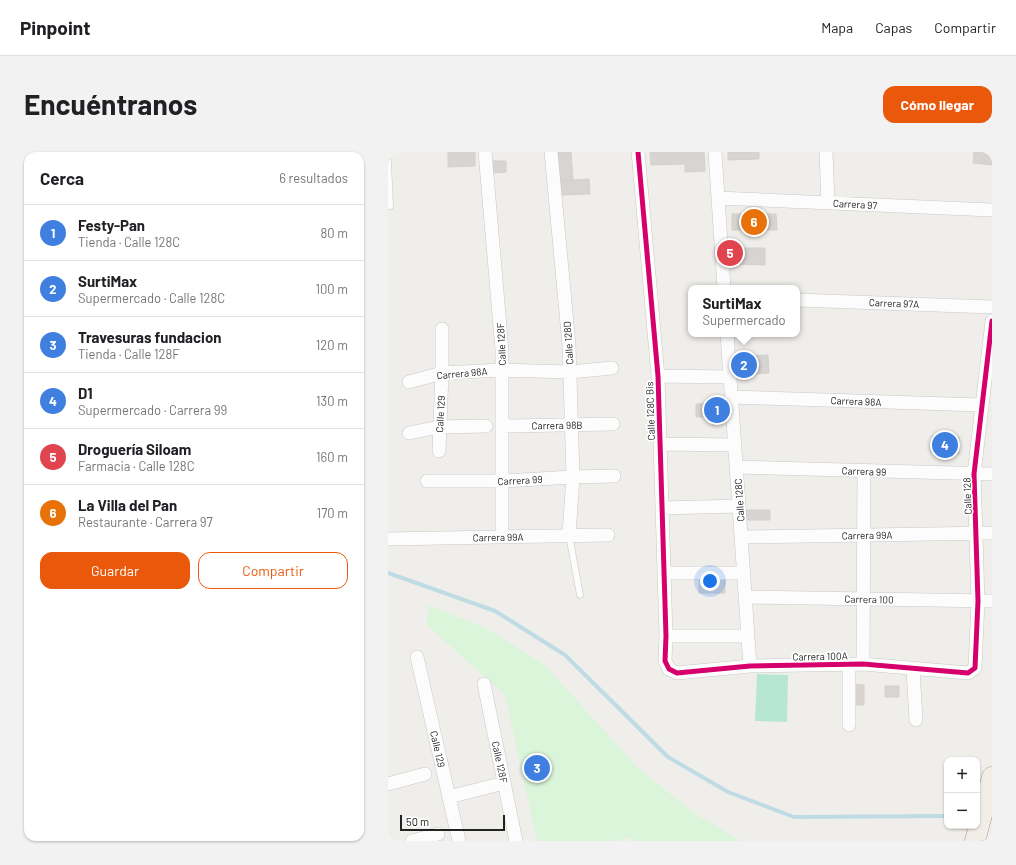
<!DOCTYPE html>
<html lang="es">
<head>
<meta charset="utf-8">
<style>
	:root { --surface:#fff; --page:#f2f2f2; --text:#202124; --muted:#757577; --line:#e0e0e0; --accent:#ea580c }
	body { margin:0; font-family:Barlow,sans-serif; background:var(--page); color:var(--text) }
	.controls { position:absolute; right:12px; bottom:12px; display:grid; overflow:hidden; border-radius:8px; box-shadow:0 1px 3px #0004 }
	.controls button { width:36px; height:36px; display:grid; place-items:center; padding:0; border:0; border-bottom:1px solid var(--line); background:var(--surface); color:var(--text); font:20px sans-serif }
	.scale { position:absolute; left:12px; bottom:10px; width:105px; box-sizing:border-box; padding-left:4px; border:2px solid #222; border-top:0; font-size:11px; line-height:14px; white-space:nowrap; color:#222; -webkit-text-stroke:3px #fff; paint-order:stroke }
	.you { position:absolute; left:322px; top:429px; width:14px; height:14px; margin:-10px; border:3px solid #fff; border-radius:50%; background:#1a73e8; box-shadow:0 0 0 6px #1a73e833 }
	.badge { display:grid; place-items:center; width:26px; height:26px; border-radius:50%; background:var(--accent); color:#fff; font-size:13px; font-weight:700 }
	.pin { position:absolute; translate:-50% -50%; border:2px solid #fff; box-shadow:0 1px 4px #0006 }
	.popup { position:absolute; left:300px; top:133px; width:112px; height:52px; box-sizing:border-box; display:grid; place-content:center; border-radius:8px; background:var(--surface); filter:drop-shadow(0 1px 3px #0005); font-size:13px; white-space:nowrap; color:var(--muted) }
	.popup b { font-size:15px; color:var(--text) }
	.popup::after { content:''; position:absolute; left:50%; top:100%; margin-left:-8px; border:8px solid transparent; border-top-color:var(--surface) }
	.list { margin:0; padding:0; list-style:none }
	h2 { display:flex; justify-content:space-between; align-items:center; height:52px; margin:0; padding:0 16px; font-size:17px }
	h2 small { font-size:13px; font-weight:400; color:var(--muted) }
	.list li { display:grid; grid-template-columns:26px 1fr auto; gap:12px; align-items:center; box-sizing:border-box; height:56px; padding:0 16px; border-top:1px solid var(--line) }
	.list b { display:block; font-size:15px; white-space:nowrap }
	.list p { margin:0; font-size:13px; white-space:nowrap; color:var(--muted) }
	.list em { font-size:13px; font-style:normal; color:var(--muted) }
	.actions { display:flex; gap:8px; padding:12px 16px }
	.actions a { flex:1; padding:9px 0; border:1px solid var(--accent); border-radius:12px; text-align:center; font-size:14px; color:var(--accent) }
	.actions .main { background:var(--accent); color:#fff }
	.map { position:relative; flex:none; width:604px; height:689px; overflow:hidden; border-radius:12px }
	header { display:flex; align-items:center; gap:24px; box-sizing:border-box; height:56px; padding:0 20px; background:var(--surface); border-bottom:1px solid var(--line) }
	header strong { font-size:19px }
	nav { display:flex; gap:22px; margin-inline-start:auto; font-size:14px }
	.intro { display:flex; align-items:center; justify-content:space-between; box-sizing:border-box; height:96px; padding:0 24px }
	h1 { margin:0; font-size:28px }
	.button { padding:10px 18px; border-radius:12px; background:var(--accent); color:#fff; font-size:14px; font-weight:700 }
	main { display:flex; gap:24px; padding:0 24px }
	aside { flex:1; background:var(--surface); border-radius:12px; box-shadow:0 1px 3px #0004 }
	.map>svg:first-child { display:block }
</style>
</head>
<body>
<header>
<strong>Pinpoint</strong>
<nav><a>Mapa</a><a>Capas</a><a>Compartir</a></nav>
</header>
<div class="intro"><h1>Encuéntranos</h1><a class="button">Cómo llegar</a></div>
<main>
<aside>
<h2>Cerca<small>6 resultados</small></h2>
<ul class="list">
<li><span class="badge" style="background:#3f7fe0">1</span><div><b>Festy-Pan</b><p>Tienda · Calle 128C</p></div><em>80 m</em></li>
<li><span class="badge" style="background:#3f7fe0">2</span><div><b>SurtiMax</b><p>Supermercado · Calle 128C</p></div><em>100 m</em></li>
<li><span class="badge" style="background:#3f7fe0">3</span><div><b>Travesuras fundacion</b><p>Tienda · Calle 128F</p></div><em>120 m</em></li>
<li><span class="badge" style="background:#3f7fe0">4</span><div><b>D1</b><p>Supermercado · Carrera 99</p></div><em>130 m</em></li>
<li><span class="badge" style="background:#e0444e">5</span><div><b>Droguería Siloam</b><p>Farmacia · Calle 128C</p></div><em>160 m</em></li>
<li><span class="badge" style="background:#e8710a">6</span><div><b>La Villa del Pan</b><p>Restaurante · Carrera 97</p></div><em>170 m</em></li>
</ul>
<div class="actions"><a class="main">Guardar</a><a>Compartir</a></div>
</aside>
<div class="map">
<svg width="604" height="689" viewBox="0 0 604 689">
	<rect width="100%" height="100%" fill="#f0eeeb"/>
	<!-- park -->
	<path fill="#daf5da" d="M40,453L96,475L157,513L249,615L306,661L353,689H245L240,686L226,689H149L117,543L39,473Z"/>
	<!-- pitch -->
	<path fill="#b7e6d2" d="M369,522L400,523L399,570L367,569Z"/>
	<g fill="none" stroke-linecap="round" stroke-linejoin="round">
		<!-- stream -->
		<path stroke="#bfdbe3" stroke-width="4" d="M0,421L107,459L177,503L280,605L340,640L406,665L559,664"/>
	</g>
	<!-- building -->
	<path fill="#d7d4d2" stroke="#d3d0cc" d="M60,0H87V14L60,15Z
		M170,0H183L185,28L172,29Z
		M262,0H316L317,19L297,20V12L263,13Z
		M340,0H371V7L340,8Z
		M586,0H604V13L585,11Z
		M103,9H118V20L103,21Z
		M201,27L202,42L173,43L172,29Z
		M344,62H388L389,78H344Z
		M345,96H377V113L347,112Z
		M380,203L381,221L348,222L347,204Z
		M334,251V265H308V252Z
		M544,284L571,285V302L543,300Z
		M354,358H382V368H354Z
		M311,425L337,426V441H311Z
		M462,532L476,533V553H462Z
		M497,534H511V545H497Z"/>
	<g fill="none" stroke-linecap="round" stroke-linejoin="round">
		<defs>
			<path id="lane" d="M0,10L2,54H0
				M181,383L192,443"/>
			<path id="street" d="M97,0L114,198V385
				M163,0L181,193L185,325L181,383
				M250,0L270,224L278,484L277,509L281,517L289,521L362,514L475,512L580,521L587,516L590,449L586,322L604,169
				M327,0L336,136
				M438,0L440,51
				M330,46L604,58
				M409,148L604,155
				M339,182L362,514
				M270,224L342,225
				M21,230L54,221L114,218L182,220L224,216
				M343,245L593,253
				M114,274L225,272
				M21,281L51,275L98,274
				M272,292L347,293
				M51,299L54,221V177
				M348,315L604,322
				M39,329H114L185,325L226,324
				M274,356L351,354
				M353,385L604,381
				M0,387L220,383
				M276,421H356
				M357,445L604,449
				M278,484H360
				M29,505L71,689
				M461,512V573
				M475,512L476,319
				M525,517L528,568
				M96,532L128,689
				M0,632L37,622
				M61,645L116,631
				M24,689L50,682"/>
			<path id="primary" d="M587,689L604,625"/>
		</defs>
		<!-- lane casing -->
		<use href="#lane" stroke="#c9c8c7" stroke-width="7"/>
		<!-- street casing -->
		<use href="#street" stroke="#c9c8c7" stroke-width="14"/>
		<!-- primary casing -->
		<use href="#primary" stroke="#a79c86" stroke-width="21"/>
		<!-- lane -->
		<use href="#lane" stroke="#fdfcfc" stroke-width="6"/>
		<!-- street -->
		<use href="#street" stroke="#fdfcfc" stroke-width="13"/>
		<!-- primary -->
		<use href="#primary" stroke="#f3ede7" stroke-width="20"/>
		<defs>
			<path id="cycleway" d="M250,0L270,224L278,484L277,509L281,517L289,521L362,514L475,512L580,521L587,516L590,449L586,322L604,169"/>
		</defs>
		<!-- cycleway casing -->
		<use href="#cycleway" stroke="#fff" stroke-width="8"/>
		<!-- cycleway -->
		<use href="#cycleway" stroke="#d6006c" stroke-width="5"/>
	</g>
	<g text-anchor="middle" stroke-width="3.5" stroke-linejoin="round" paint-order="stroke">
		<!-- street labels -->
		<g font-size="10" fill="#222" stroke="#fff">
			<text transform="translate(467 52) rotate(3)" y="4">Carrera 97</text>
			<text transform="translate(506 151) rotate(2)" y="4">Carrera 97A</text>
			<text transform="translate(180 191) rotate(-94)" y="4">Calle 128D</text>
			<text transform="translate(113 192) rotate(-93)" y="4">Calle 128F</text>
			<text transform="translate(74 221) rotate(-5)" y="4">Carrera 98A</text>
			<text transform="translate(468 249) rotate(2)" y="4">Carrera 98A</text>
			<text transform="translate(262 259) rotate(-92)" y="4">Calle 128C Bis</text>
			<text transform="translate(52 262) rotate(-87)" y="4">Calle 129</text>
			<text transform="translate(169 273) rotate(-1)" y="4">Carrera 98B</text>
			<text transform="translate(476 319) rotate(2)" y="4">Carrera 99</text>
			<text transform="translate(132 328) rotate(-3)" y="4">Carrera 99</text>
			<text transform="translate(579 344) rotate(-92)" y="4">Calle 128</text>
			<text transform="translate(351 348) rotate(-94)" y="4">Calle 128C</text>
			<text transform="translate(479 383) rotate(-1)" y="4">Carrera 99A</text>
			<text transform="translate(110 385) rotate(-1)" y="4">Carrera 99A</text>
			<text transform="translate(481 447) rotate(1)" y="4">Carrera 100</text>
			<text transform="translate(432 504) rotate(-1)" y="4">Carrera 100A</text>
			<text transform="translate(50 597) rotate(77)" y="4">Calle 129</text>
			<text transform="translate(112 610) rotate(78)" y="4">Calle 128F</text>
		</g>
	</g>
</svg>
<div class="controls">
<button>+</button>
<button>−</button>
</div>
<div class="scale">50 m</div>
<div class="you"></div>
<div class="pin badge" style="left:329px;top:258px;background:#3f7fe0">1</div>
<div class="pin badge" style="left:356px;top:213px;background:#3f7fe0">2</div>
<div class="popup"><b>SurtiMax</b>Supermercado</div>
<div class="pin badge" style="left:149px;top:616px;background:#3f7fe0">3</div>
<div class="pin badge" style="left:557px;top:293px;background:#3f7fe0">4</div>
<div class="pin badge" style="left:342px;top:101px;background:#e0444e">5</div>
<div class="pin badge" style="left:366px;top:70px;background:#e8710a">6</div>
</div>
</main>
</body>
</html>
